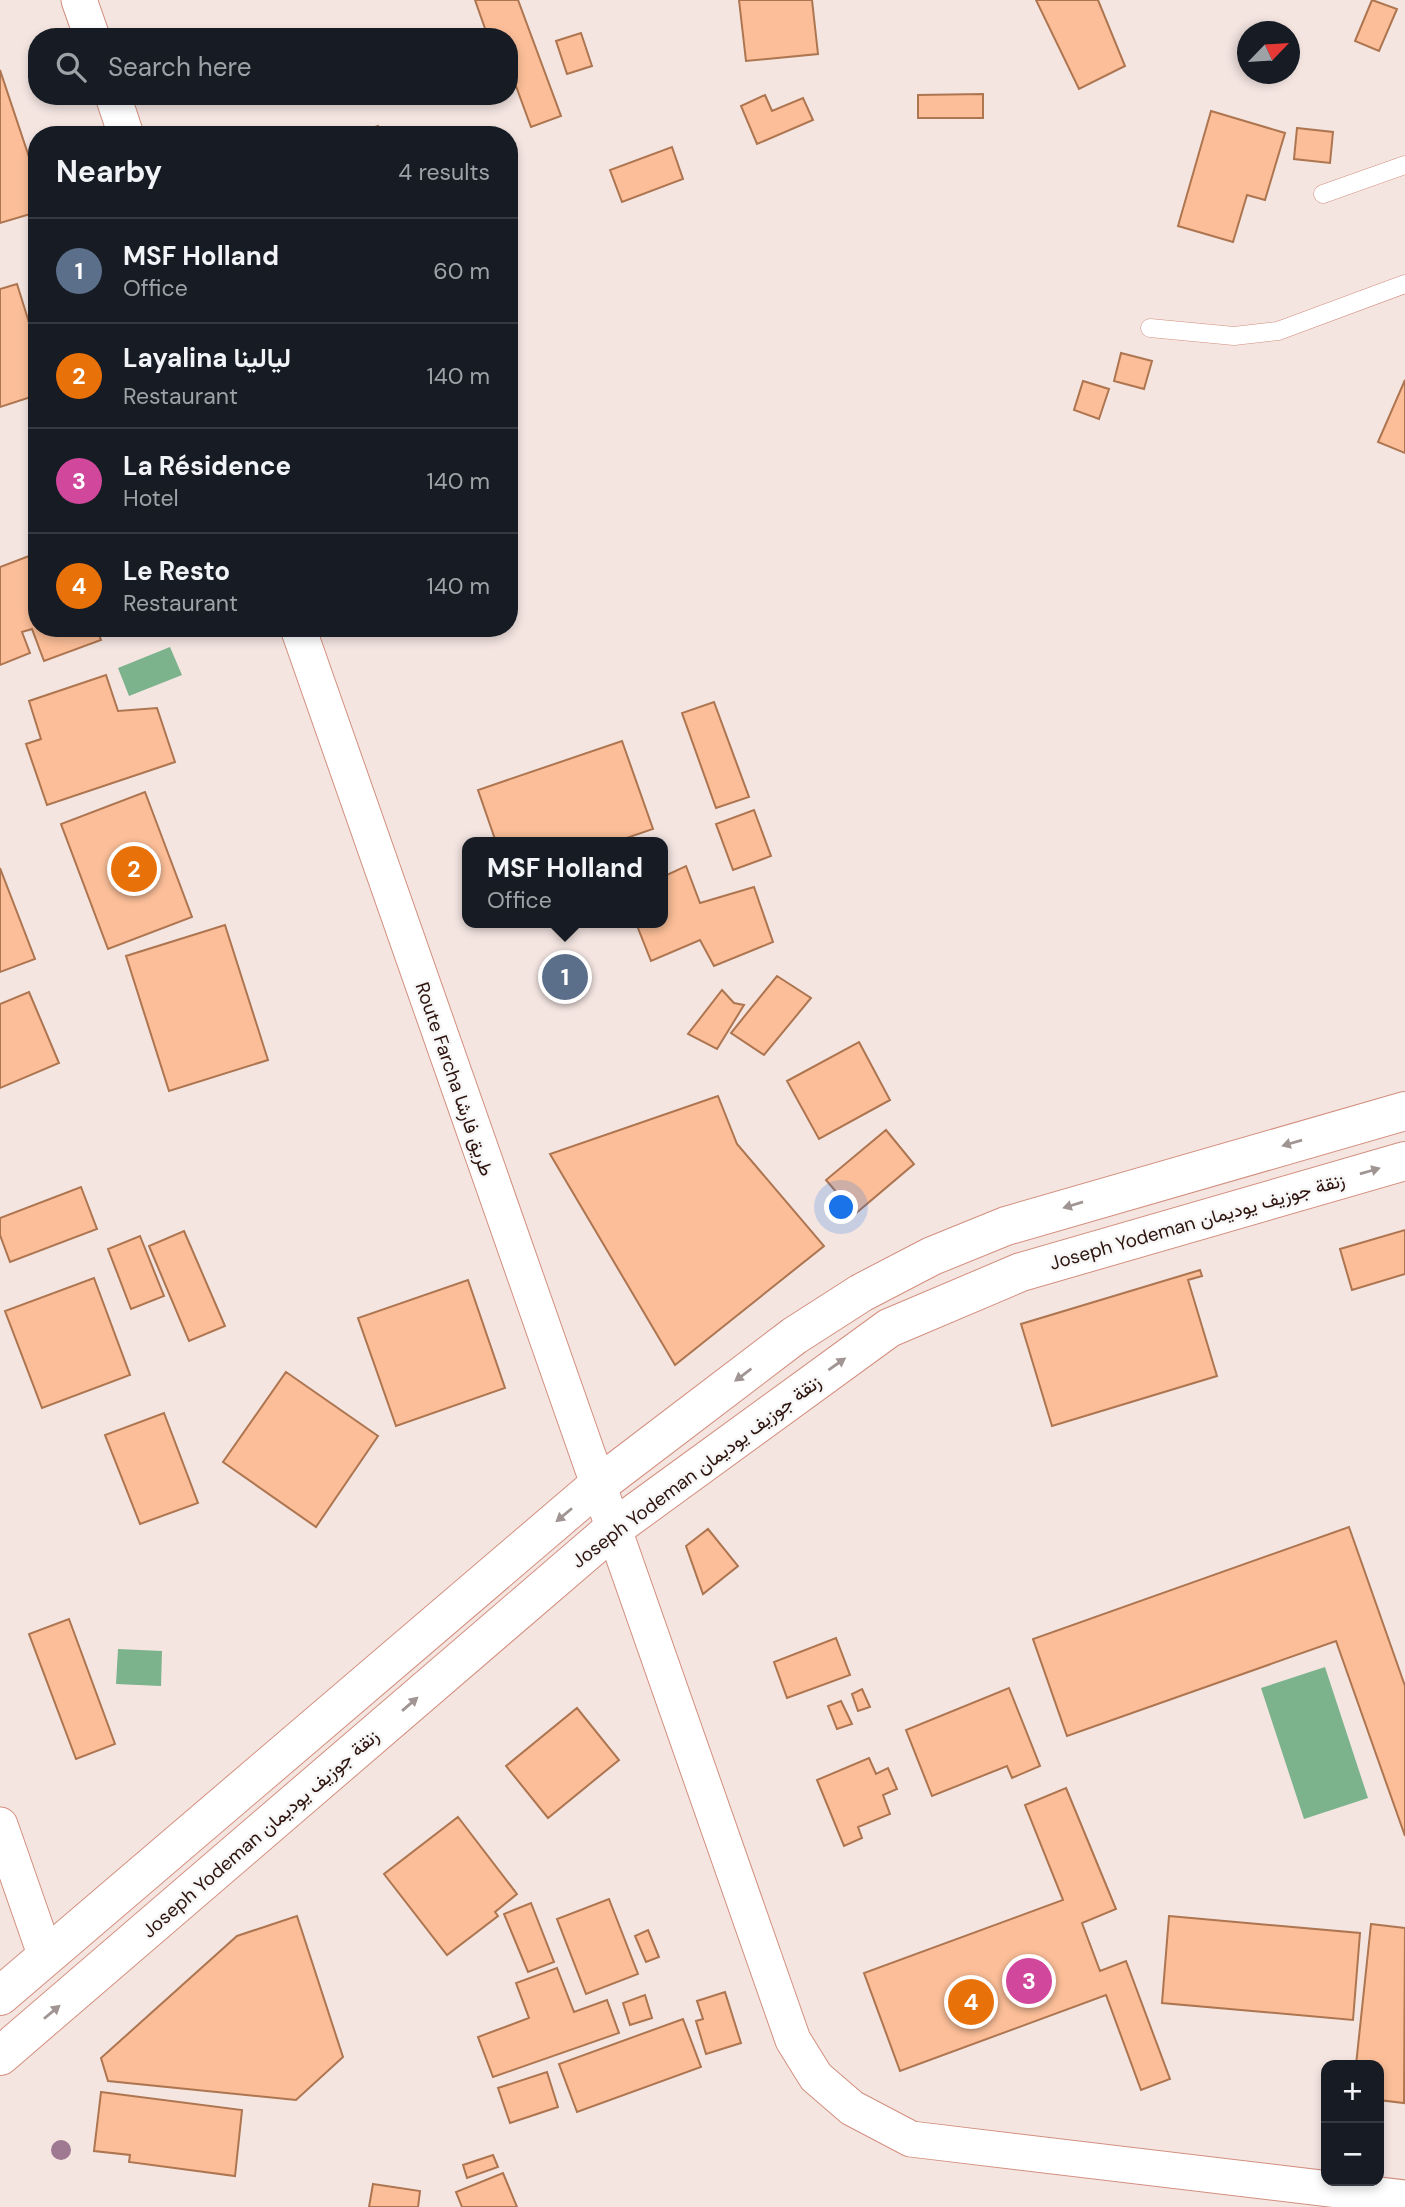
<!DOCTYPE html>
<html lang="en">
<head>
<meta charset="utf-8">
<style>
	:root { --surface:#171b24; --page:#20242c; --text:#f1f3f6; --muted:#9ea1a6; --line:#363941; --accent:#2563eb }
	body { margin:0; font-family:"DM Sans",Vazirmatn,sans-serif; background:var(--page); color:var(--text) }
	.controls { position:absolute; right:21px; bottom:21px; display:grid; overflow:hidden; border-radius:14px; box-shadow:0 4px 10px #0003 }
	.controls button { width:63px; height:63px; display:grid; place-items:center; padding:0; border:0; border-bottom:2px solid var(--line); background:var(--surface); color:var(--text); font:35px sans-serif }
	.compass { position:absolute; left:1237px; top:21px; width:63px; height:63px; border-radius:50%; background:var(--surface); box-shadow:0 4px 10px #0003; rotate:65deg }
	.you { position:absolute; left:842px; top:1208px; width:24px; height:24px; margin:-18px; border:5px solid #fff; border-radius:50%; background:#1a73e8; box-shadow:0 0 0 10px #1a73e833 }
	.badge { display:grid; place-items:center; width:46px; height:46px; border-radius:50%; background:var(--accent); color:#fff; font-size:23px; font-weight:700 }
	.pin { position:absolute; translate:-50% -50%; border:4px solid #fff; box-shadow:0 2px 7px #0006 }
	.popup { position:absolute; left:462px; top:837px; width:206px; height:91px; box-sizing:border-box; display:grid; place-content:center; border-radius:14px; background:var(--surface); filter:drop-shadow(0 2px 5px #0005); font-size:23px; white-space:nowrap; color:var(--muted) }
	.popup b { font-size:26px; color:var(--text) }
	.popup::after { content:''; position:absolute; left:50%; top:100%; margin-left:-14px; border:14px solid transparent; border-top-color:var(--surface) }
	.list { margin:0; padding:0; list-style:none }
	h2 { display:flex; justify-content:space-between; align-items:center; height:91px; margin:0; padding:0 28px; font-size:30px }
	h2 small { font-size:23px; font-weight:400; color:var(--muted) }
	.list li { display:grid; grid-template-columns:46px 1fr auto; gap:21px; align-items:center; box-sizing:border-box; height:105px; padding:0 28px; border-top:2px solid var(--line) }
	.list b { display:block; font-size:26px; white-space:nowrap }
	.list p { margin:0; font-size:23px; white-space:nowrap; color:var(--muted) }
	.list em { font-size:23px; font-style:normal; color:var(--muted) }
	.icon { flex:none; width:38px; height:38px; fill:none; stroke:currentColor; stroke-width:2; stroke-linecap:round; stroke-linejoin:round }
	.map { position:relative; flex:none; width:1405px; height:2207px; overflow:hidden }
	.search { position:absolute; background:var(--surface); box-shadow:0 4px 10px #0003; left:28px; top:28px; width:490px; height:77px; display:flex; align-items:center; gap:18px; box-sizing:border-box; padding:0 24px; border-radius:28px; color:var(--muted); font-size:26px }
	.panel { position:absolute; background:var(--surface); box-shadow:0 4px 10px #0003; left:28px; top:126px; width:490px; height:511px; border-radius:28px }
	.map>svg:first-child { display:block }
</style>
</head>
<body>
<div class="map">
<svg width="1405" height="2207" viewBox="0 0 1405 2207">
	<rect width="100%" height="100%" fill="#f4e5e1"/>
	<!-- water -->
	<path fill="#7cb38c" d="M170,647L182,675L129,696L118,668Z
		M118,1649L162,1651L161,1686L116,1684Z
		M1325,1667L1368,1798L1304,1819L1261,1688Z"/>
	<!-- building -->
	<path fill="#fbbe98" stroke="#ad7550" stroke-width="2" d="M475,0H518L561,116L531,127L509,67V37H488Z
		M739,0H812L818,54L746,61Z
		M1036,0H1098L1125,66L1079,89Z
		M1372,0L1397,9L1379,51L1355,41Z
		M581,33L592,66L567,74L556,41Z
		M0,70L37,181V212L0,223Z
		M983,94V118H918V95Z
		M765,95L772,111L803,98L813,120L757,144L741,106Z
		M1211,111L1285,133L1265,200L1247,195L1233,242L1178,226Z
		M378,126L381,135H352Z
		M1297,128L1333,132L1330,163L1294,159Z
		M672,147L683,179L622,202L610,170Z
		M17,284L37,348V395L0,407V289Z
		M1121,353L1152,361L1144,389L1114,381Z
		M1405,380V453L1378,442Z
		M1083,381L1109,389L1099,419L1074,410Z
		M37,553V628H96L101,640L44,661L32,629L22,632L30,653L0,665V567Z
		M106,675L118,711L157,708L175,762L47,805L26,744L41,739L29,701Z
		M714,702L749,797L716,808L682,713Z
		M622,741L653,829L615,842H496L478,790Z
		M145,792L192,917L108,949L61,824Z
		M754,810L771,856L733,870L716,824Z
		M686,866L700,903L754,887L773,942L714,966L700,940L651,961L636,923H663V867L667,875Z
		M0,868L35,959L0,972Z
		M225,925L268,1060L169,1091L126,956Z
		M777,976L811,998L764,1055L731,1033Z
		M722,990L734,1003L744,1005L717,1049L688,1034Z
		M29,992L59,1063L0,1088V1004Z
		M859,1042L890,1100L819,1139L787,1081Z
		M718,1096L737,1144L824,1246L675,1365L550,1154Z
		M886,1130L914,1164L855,1214L826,1180Z
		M81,1187L97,1229L10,1262L0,1235V1218Z
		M1405,1230V1274L1352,1290L1340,1249Z
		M184,1231L225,1326L189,1341L149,1246Z
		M140,1236L164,1296L131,1309L108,1249Z
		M1200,1270L1202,1276L1188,1280L1217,1376L1052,1426L1021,1324Z
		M94,1278L130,1375L42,1408L5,1311Z
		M468,1280L505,1388L396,1426L358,1318Z
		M286,1372L378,1436L316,1527L223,1462Z
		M164,1413L198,1503L140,1524L105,1435Z
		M1349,1527L1405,1686V1836L1336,1641L1067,1736L1033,1639Z
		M708,1529L738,1566L703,1594L686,1546Z
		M69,1619L115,1744L76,1759L29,1634Z
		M836,1638L850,1675L787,1698L774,1662Z
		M1009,1688L1040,1766L1012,1778L1007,1766L932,1796L906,1730Z
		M862,1689L870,1707L858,1711L852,1694Z
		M841,1701L852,1724L837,1729L828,1706Z
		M577,1708L619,1760L548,1818L506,1766Z
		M869,1758L876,1774L888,1768L897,1789L883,1795L890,1814L858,1827L862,1838L844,1846L817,1780Z
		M1066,1788L1116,1909L1082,1923L1100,1971L1126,1961L1170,2079L1141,2090L1106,1995L900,2071L864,1973L1063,1900L1025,1805Z
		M458,1817L517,1894L495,1912L498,1916L447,1955L384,1874Z
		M609,1899L638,1974L586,1994L557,1919Z
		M531,1903L554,1962L528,1972L504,1914Z
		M297,1916L343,2057L296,2100L108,2081L101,2058L237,1936Z
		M1169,1916L1360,1933L1353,2020L1162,2003Z
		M1371,1924L1405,1928L1404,2103L1379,2100V2065H1356Z
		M648,1930L659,1957L646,1962L635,1936Z
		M557,1968L574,2012L607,2000L619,2033L493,2077L478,2037L529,2018L516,1983Z
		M725,1992L741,2043L706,2054L696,2021L703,2019L697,2001Z
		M645,1995L652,2018L630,2025L623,2003Z
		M683,2019L701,2067L577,2112L559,2064Z
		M547,2072L558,2107L510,2123L498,2088Z
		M101,2092L242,2110L235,2176L129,2162L130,2155L94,2151Z
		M493,2155L498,2167L467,2178L463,2165Z
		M503,2173L517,2207H462L456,2192Z
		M373,2184L420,2191L418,2207H369Z"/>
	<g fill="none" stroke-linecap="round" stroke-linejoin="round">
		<defs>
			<path id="service" d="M1323,194L1405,165
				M1150,328L1234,336L1278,331L1405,284"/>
			<path id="minor" d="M79,0L92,37
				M113,96L126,135
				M298,628L793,2040L816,2077L852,2108L911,2139L1405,2198
				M0,1825L46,1957"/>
			<path id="tertiary" d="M0,1996L597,1486L794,1336L861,1293L932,1256L1006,1226L1405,1111
				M0,2056L613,1529L889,1328L1021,1272L1405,1161"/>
		</defs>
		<!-- service casing -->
		<use href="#service" stroke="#d38f7f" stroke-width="19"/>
		<!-- minor casing -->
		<use href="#minor" stroke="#d38f7f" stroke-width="37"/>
		<!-- tertiary casing -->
		<use href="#tertiary" stroke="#d38f7f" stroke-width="40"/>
		<!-- service -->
		<use href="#service" stroke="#fff" stroke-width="18"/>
		<!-- minor -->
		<use href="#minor" stroke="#fff" stroke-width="35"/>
		<!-- tertiary -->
		<use href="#tertiary" stroke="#fff" stroke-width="38"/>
	</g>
	<!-- trees -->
	<circle fill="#9f7892" cx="61" cy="2150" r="10"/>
	<!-- one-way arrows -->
	<defs><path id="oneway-solid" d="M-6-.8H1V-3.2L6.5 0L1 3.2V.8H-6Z" transform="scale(1.75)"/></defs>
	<g fill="#a09593">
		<use href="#oneway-solid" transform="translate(1292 1143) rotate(164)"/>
		<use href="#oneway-solid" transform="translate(1370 1171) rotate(-16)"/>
		<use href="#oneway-solid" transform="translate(1073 1205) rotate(163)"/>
		<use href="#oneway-solid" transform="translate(837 1364) rotate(-35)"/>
		<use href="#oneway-solid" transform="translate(743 1375) rotate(143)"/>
		<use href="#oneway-solid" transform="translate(564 1515) rotate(140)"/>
		<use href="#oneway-solid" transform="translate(410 1704) rotate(-41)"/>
		<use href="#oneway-solid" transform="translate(52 2012) rotate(-40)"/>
	</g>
	<g text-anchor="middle" stroke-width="5" stroke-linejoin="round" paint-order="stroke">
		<!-- street labels -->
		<g font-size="19" fill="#2d140e" stroke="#f6f6f6">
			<text transform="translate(455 1079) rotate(71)" y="7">Route Farcha طريق فارشا</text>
			<text transform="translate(1197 1221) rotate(-16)" y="7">Joseph Yodeman زنقة جوزيف يوديمان</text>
			<text transform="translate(696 1471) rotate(-37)" y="7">Joseph Yodeman زنقة جوزيف يوديمان</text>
			<text transform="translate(260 1833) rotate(-41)" y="7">Joseph Yodeman زنقة جوزيف يوديمان</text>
		</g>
	</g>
</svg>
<div class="controls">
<button>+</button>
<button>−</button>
</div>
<svg class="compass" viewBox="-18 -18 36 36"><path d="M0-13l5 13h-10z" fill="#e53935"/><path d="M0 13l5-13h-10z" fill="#9ea1a6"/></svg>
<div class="you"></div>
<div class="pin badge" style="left:565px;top:977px;background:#5c6f8a">1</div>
<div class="popup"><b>MSF Holland</b>Office</div>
<div class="pin badge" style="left:134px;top:869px;background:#e8710a">2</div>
<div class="pin badge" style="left:1029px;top:1981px;background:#d1479c">3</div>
<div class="pin badge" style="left:971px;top:2002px;background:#e8710a">4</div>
<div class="search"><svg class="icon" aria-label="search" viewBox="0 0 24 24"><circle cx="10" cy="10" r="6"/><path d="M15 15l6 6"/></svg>Search here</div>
<section class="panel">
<h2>Nearby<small>4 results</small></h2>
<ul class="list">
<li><span class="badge" style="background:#5c6f8a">1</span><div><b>MSF Holland</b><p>Office</p></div><em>60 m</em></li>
<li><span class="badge" style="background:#e8710a">2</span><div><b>Layalina ليالينا</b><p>Restaurant</p></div><em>140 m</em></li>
<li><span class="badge" style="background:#d1479c">3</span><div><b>La Résidence</b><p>Hotel</p></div><em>140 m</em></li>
<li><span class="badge" style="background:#e8710a">4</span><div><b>Le Resto</b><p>Restaurant</p></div><em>140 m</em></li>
</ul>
</section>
</div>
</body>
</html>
